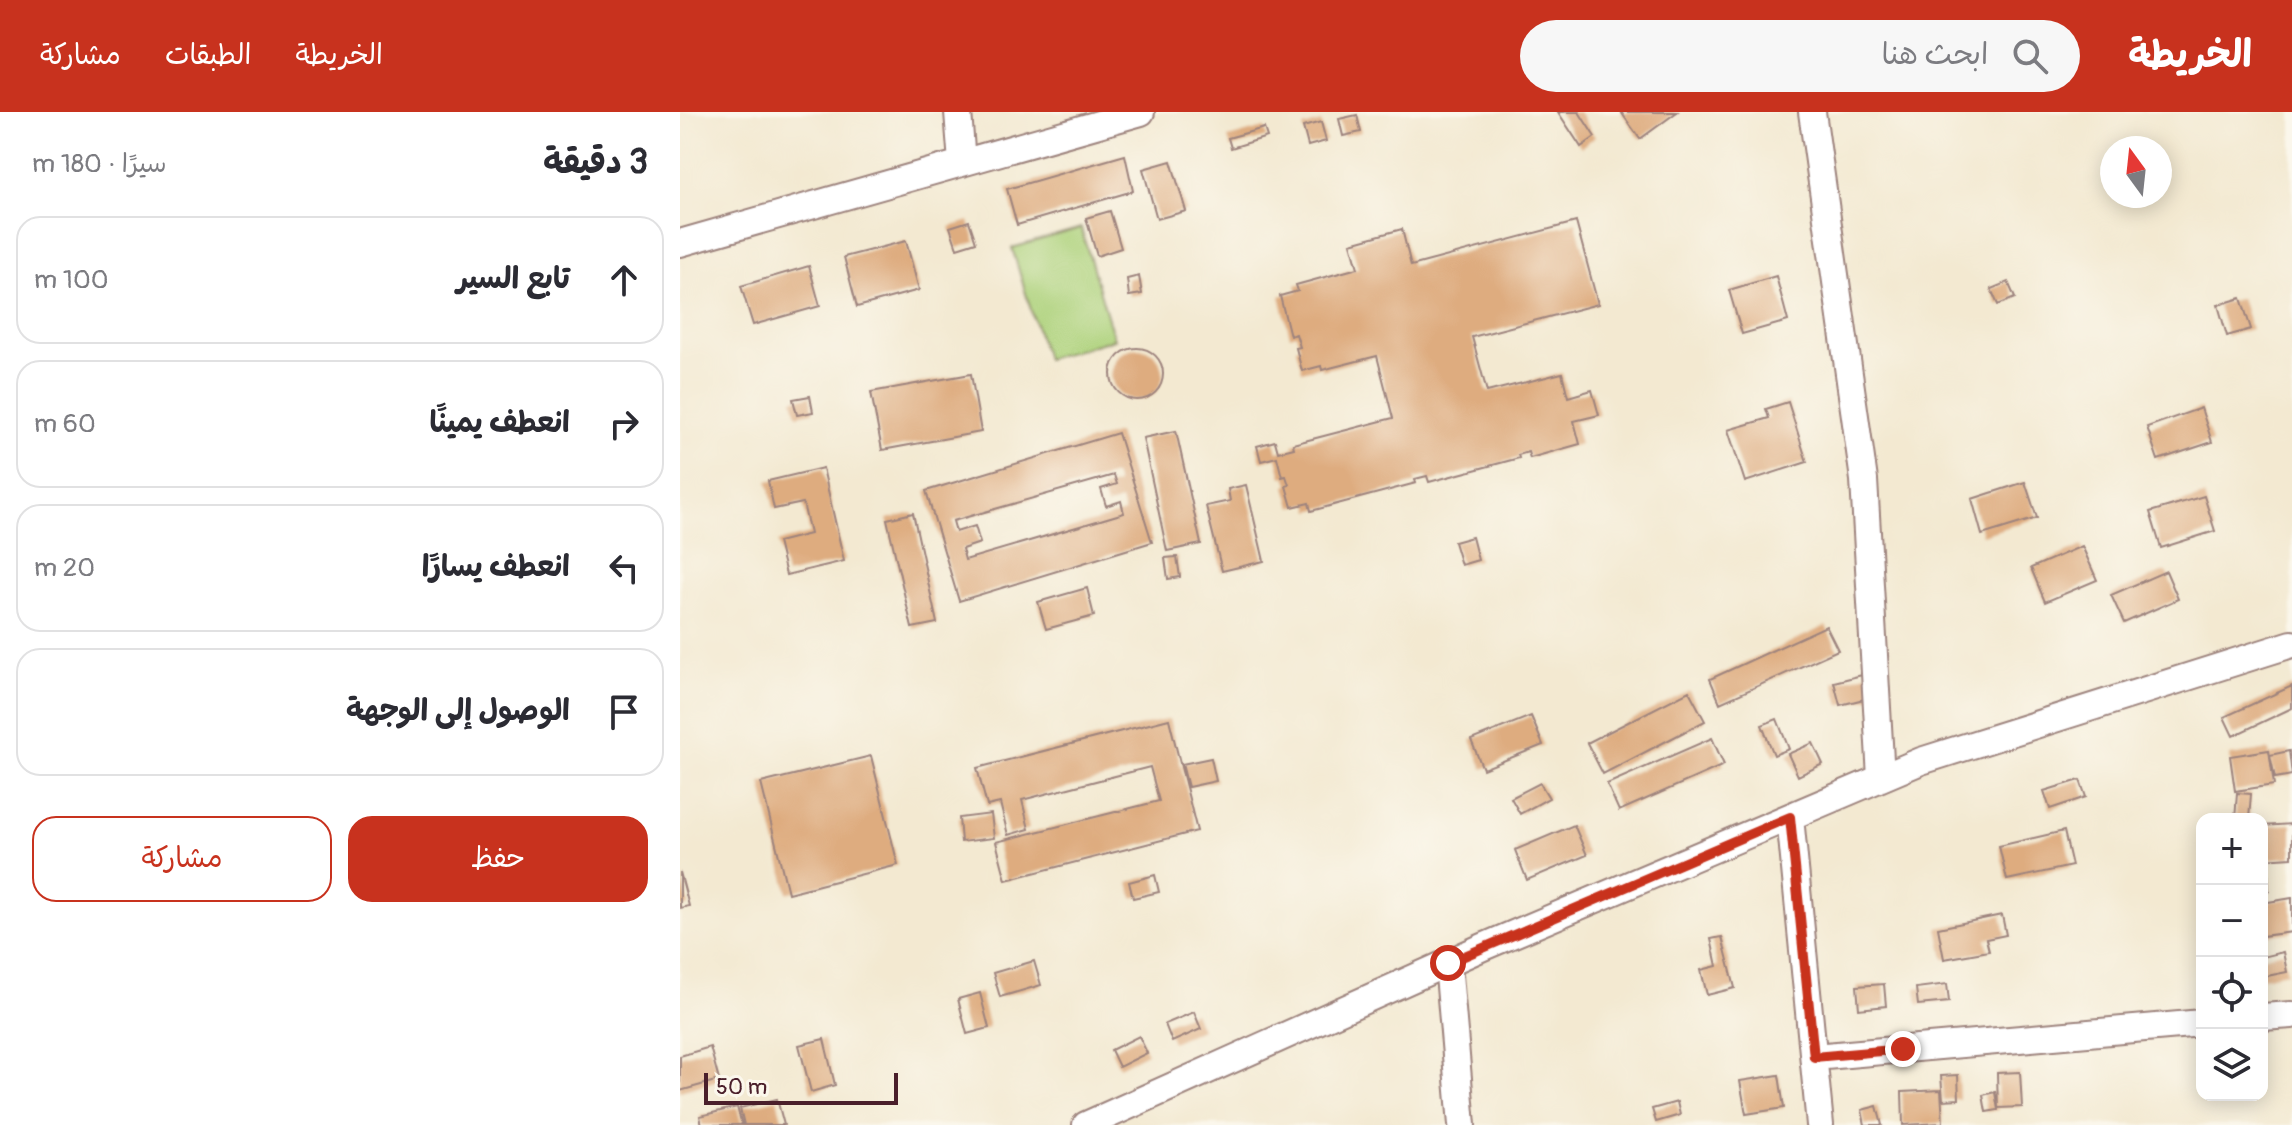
<!DOCTYPE html>
<html lang="ar">
<head>
<meta charset="utf-8">
<style>
	:root { --surface:#fff; --page:#f7f7f7; --text:#2b2b33; --muted:#7c7c81; --line:#e1e1e2; --accent:#c8321e }
	body { margin:0; font-family:Pangolin,"Playpen Sans Arabic",sans-serif; background:var(--page); color:var(--text); direction:rtl }
	.controls { position:absolute; right:24px; bottom:24px; display:grid; overflow:hidden; border-radius:16px; box-shadow:0 4px 20px #0003 }
	.controls button { width:72px; height:72px; display:grid; place-items:center; padding:0; border:0; border-bottom:2px solid var(--line); background:var(--surface); color:var(--text); font:40px sans-serif }
	.compass { position:absolute; left:1420px; top:24px; width:72px; height:72px; border-radius:50%; background:var(--surface); box-shadow:0 4px 20px #0003; rotate:345deg }
	.scale { position:absolute; left:24px; bottom:20px; width:194px; box-sizing:border-box; padding-left:8px; border:4px solid #4a1f2b; border-top:0; font-size:22px; line-height:28px; white-space:nowrap; color:#4a1f2b; -webkit-text-stroke:6px #fbf7ec; paint-order:stroke }
	.stop { position:absolute; width:24px; height:24px; margin:-18px; border:6px solid #c8321e; border-radius:50%; background:#fff }
	.stop.end { background:#c8321e; border-color:#fff; box-shadow:0 2px 8px #0008 }
	.list { margin:0; padding:0; list-style:none }
	h2 { display:flex; justify-content:space-between; align-items:center; height:104px; margin:0; padding:0 32px; font-size:34px }
	h2 small { font-size:26px; font-weight:400; color:var(--muted) }
	.list li { display:grid; grid-template-columns:52px 1fr auto; gap:24px; align-items:center; box-sizing:border-box; height:128px; margin:0 16px 16px; padding:0 16px; border:2px solid var(--line); border-radius:24px }
	.list b { display:block; font-size:30px; white-space:nowrap }
	.list em { font-size:26px; font-style:normal; color:var(--muted) }
	.actions { display:flex; gap:16px; padding:24px 32px }
	.actions a { flex:1; padding:18px 0; border:2px solid var(--accent); border-radius:24px; text-align:center; font-size:28px; color:var(--accent) }
	.actions .main { background:var(--accent); color:#fff }
	.icon { flex:none; width:44px; height:44px; fill:none; stroke:currentColor; stroke-width:2; stroke-linecap:round; stroke-linejoin:round }
	.map { position:relative; flex:none; width:1612px; height:1013px; overflow:hidden; direction:ltr }
	header { display:flex; align-items:center; gap:48px; box-sizing:border-box; height:112px; padding:0 40px; background:var(--accent); color:#fff }
	header strong { font-size:38px }
	nav { display:flex; gap:44px; margin-inline-start:auto; font-size:28px }
	.search { width:560px; height:72px; background:var(--page); display:flex; align-items:center; gap:20px; box-sizing:border-box; padding:0 28px; border-radius:44px; color:var(--muted); font-size:30px }
	main { display:flex }
	aside { flex:1; background:var(--surface) }
	.map>svg:first-child { display:block }
</style>
</head>
<body>
<header>
<strong>الخريطة</strong>
<div class="search"><svg class="icon" aria-label="search" viewBox="0 0 24 24"><circle cx="10" cy="10" r="6"/><path d="M15 15l6 6"/></svg>ابحث هنا</div>
<nav><a>الخريطة</a><a>الطبقات</a><a>مشاركة</a></nav>
</header>
<main>
<div class="map">
<svg width="1612" height="1013" viewBox="0 0 1612 1013">
	<rect width="100%" height="100%" fill="#fbf7ec"/>
	<filter id="ink" filterUnits="userSpaceOnUse"><feTurbulence type="fractalNoise" baseFrequency=".0125" numOctaves="2"/><feDisplacementMap in="SourceGraphic" scale="16" xChannelSelector="R" yChannelSelector="G"/><feConvolveMatrix kernelMatrix="1 2 1 2 8 2 1 2 1" color-interpolation-filters="sRGB"/></filter>
	<filter id="wash" filterUnits="userSpaceOnUse"><feTurbulence type="fractalNoise" baseFrequency=".006" numOctaves="4" result="noise"/><feDisplacementMap in="SourceGraphic" scale="32" xChannelSelector="R" yChannelSelector="G"/><feGaussianBlur stdDeviation="1.8" result="paint"/><feColorMatrix in="noise" values="0 0 0 0 0 0 0 0 0 0 0 0 0 0 0 0 0 1.4 0 .05"/><feComposite in="paint" operator="in"/></filter>
	<g filter="url(#wash)">
		<rect width="100%" height="100%" fill="#f3e9d1"/>
		<!-- green -->
		<path fill="#add27b" stroke="#7c7853" stroke-width="2" d="M401,116L434,227L366,247L332,136Z"/>
		<g id="blocks">
			<!-- building -->
			<path fill="#deac7f" fill-rule="evenodd" d="M878,0H899L915,25L901,35Z
				M941,0H997L960,27Z
				M677,3L681,20L663,24L659,7Z
				M641,10L646,29L628,34L623,15Z
				M584,16L587,25L551,36L548,26Z
				M445,43L453,79L337,113L327,77Z
				M491,49L506,99L477,107L463,57Z
				M430,99L441,136L417,144L406,106Z
				M289,109L296,130L277,136L270,115Z
				M896,110L918,192L792,225L807,280L882,261L888,285L912,278L919,303L894,309L900,332L850,346L848,340L838,343L839,346L749,370L747,364L735,367L736,371L631,399L629,391L612,395L606,374L609,373L606,364L602,365L597,345L581,349L577,334L595,329L598,340L614,336L613,332L713,306L697,244L642,258L641,254L622,259L616,236L620,235L616,222L610,224L600,184L618,179L616,173L678,156L671,131L722,117L731,154Z
				M226,129L239,178L177,195L164,145Z
				M129,154L140,194L73,213L61,174Z
				M459,164L462,182L449,184L447,167Z
				M1096,164L1108,209L1062,222L1049,178Z
				M1328,170L1335,186L1318,193L1311,177Z
				M1561,186L1571,217L1547,224L1538,193Z
				M431 262a26 26 0 1 1 52 0a26 26 0 1 1-52 0Z
				M291,262L301,320L202,338L191,280Z
				M130,284L133,300L117,303L113,287Z
				M1108,290L1127,350L1065,370L1048,318L1089,306L1086,297Z
				M1521,296L1532,330L1478,348L1467,315Z
				M496,319L521,432L487,439L463,326Z
				M438,321L472,430L279,489L246,379ZM434,363L437,372L421,377L426,394L441,389L444,401L285,448L282,437L300,431L295,414L276,420L273,409Z
				M143,356L164,449L106,463L98,430L130,422L123,391L94,397L88,369Z
				M1345,370L1357,406L1302,423L1292,387Z
				M566,373L584,449L542,459L526,394L550,389L548,377Z
				M1524,384L1535,419L1481,436L1470,400Z
				M233,401L257,511L232,516L207,407Z
				M792,425L798,448L781,453L774,430Z
				M1402,434L1417,468L1365,490L1351,456Z
				M497,445L500,465L488,467L485,446Z
				M1486,459L1498,487L1444,511L1431,483Z
				M407,476L414,504L366,517L358,490Z
				M1146,514L1158,538L1040,591L1030,567Z
				M1202,558L1208,581L1160,593L1154,570Z
				M1612,574V596L1553,624L1544,605Z
				M1009,579L1025,609L923,662L907,631Z
				M851,604L863,633L803,657L791,628Z
				M489,607L517,719L326,768L316,730L479,689L470,655L342,688L349,717L328,723L320,691L307,694L297,656Z
				M1097,607L1109,637L1094,643L1082,613Z
				M1032,626L1044,653L939,699L927,672Z
				M1133,631L1143,652L1118,664L1108,642Z
				M1589,638L1594,673L1555,679L1550,644Z
				M1609,639L1612,663L1595,666L1590,643Z
				M191,644L218,753L108,781L81,671Z
				M531,646L536,669L508,675L502,652Z
				M1400,668L1406,685L1370,697L1364,679Z
				M860,671L869,686L840,702L831,686Z
				M1557,681L1571,682L1569,707H1555Z
				M311,702L314,726L281,730L279,706Z
				M1612,712V745L1582,747V714Z
				M894,713L907,743L847,768L835,738Z
				M1384,719L1392,754L1327,768L1319,734Z
				M0,760L9,794L0,796Z
				M1588,760L1589,780H1582V761Z
				M475,763L479,780L453,786L449,770Z
				M1612,786V820L1582,824V791Z
				M1322,803L1326,823L1306,827L1309,839L1264,847L1258,816Z
				M1042,825L1055,876L1027,883L1021,858L1037,854L1031,827Z
				M1603,840L1607,860L1582,865V845Z
				M354,849L361,873L320,885L313,861Z
				M1204,872L1206,894L1179,897L1177,874Z
				M1267,872L1269,890L1238,893L1236,876Z
				M300,881L309,916L287,922L278,887Z
				M514,900L521,917L492,930L485,912Z
				M459,924L467,941L439,955L431,938Z
				M144,927L155,973L131,980L119,933Z
				M30,935L39,968L0,979V944Z
				M1340,960L1342,995L1318,996L1317,961Z
				M1099,963L1104,996L1066,1002L1060,969Z
				M1278,963L1279,987L1263,988L1261,964Z
				M1261,978L1263,1011L1223,1013L1222,980Z
				M1315,980L1318,998L1306,1000L1303,983Z
				M97,987L104,1013H64L60,996Z
				M997,990L1000,1003L976,1010L972,997Z
				M1197,994L1202,1013H1185L1182,998Z
				M57,995L62,1013H22L20,1004Z"/>
		</g>
	</g>
	<g filter="url(#ink)">
		<use href="#blocks" fill-opacity="0" stroke="#9e847e" stroke-width="2"/>
		<g fill="none" stroke-linecap="round" stroke-linejoin="round">
			<defs>
				<path id="minor" d="M278,0L282,51
					M1132,0L1184,368L1201,666
					M0,131L461,0
					M1110,705L1140,1013
					M768,851L782,1013
					M1582,905L1612,903
					M1134,945L1522,911
					M406,1013L803,835L1241,649L1612,532"/>
			</defs>
			<!-- minor casing -->
			<use href="#minor" stroke="#9e847e" stroke-width="30"/>
			<!-- minor -->
			<use href="#minor" stroke="#fff" stroke-width="26"/>
		</g>
	</g>
	<g fill="none" stroke-linecap="round" stroke-linejoin="round" filter="url(#ink)">
		<!-- route -->
		<path stroke="#c8321e" stroke-width="10" d="M768,851L1110,705L1134,945L1223,937"/>
	</g>
</svg>
<div class="controls">
<button>+</button>
<button>−</button>
<button><svg class="icon" aria-label="locate" viewBox="0 0 24 24"><circle cx="12" cy="12" r="6"/><path d="M12 2v4M12 18v4M2 12h4M18 12h4"/></svg></button>
<button><svg class="icon" aria-label="layers" viewBox="0 0 24 24"><path d="M12 4l9 5-9 5-9-5zM3 14l9 5 9-5"/></svg></button>
</div>
<svg class="compass" viewBox="-18 -18 36 36"><path d="M0-13l5 13h-10z" fill="#e53935"/><path d="M0 13l5-13h-10z" fill="#7c7c81"/></svg>
<div class="scale">50 m</div>
<div class="stop" style="left:768px;top:851px"></div>
<div class="stop end" style="left:1223px;top:937px"></div>
</div>
<aside>
<h2>3 دقيقة<small>سيرًا · 180 m</small></h2>
<ul class="list">
<li><svg class="icon" aria-label="ahead" viewBox="0 0 24 24"><path d="M12 20V5M6 11l6-6 6 6"/></svg><div><b>تابع السير</b></div><em>100 m</em></li>
<li><svg class="icon" aria-label="right" viewBox="0 0 24 24"><path d="M7 20v-9h11M14 6l5 5-5 5"/></svg><div><b>انعطف يمينًا</b></div><em>60 m</em></li>
<li><svg class="icon" aria-label="left" viewBox="0 0 24 24"><path d="M17 20v-9H6M10 6l-5 5 5 5"/></svg><div><b>انعطف يسارًا</b></div><em>20 m</em></li>
<li><svg class="icon" aria-label="arrive" viewBox="0 0 24 24"><path d="M6 21V4h12l-3 4 3 4H6"/></svg><div><b>الوصول إلى الوجهة</b></div></li>
</ul>
<div class="actions"><a class="main">حفظ</a><a>مشاركة</a></div>
</aside>
</main>
</body>
</html>
